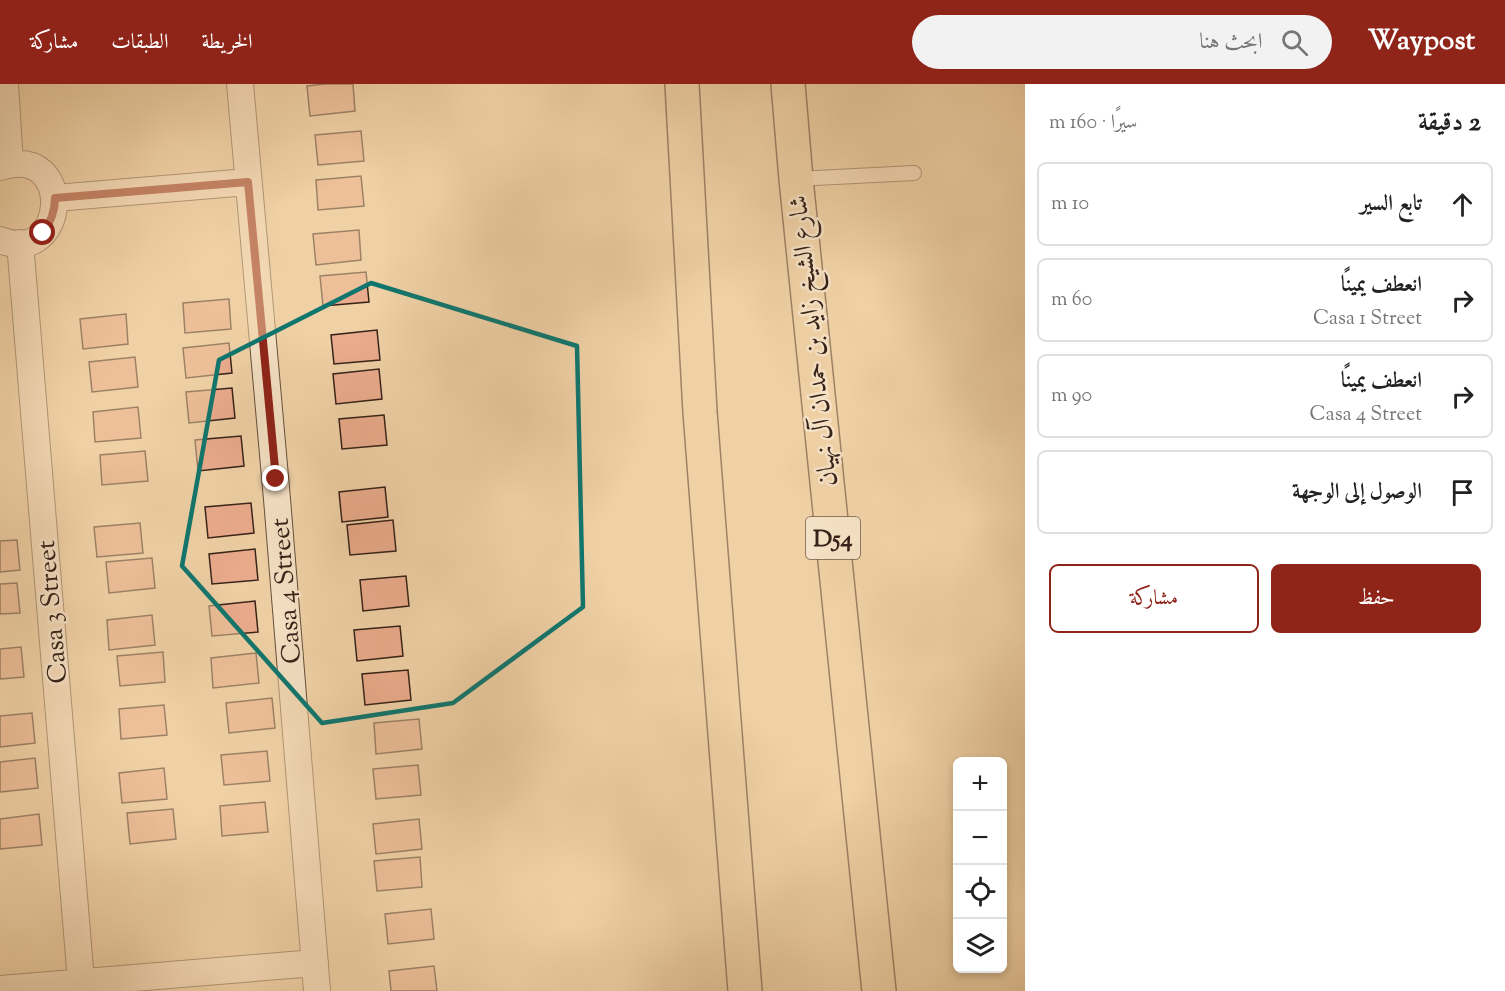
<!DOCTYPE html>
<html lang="ar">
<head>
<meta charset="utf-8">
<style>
	:root { --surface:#fff; --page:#f2f2f2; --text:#222; --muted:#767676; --line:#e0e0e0; --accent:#8f2418 }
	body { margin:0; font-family:"Sorts Mill Goudy",Amiri,serif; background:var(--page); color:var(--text); direction:rtl }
	.controls { position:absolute; right:18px; bottom:18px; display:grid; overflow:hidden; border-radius:9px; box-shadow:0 3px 9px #0003 }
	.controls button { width:54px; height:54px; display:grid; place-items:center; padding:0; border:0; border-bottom:2px solid var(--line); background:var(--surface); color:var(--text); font:30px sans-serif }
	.stop { position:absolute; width:18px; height:18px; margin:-14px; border:4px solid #8f2418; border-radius:50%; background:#fff }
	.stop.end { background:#8f2418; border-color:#fff; box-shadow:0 2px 6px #0008 }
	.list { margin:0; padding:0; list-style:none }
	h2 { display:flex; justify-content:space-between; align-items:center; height:78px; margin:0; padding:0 24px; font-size:26px }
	h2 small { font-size:20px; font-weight:400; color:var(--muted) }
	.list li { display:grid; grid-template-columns:39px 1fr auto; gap:18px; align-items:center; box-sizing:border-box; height:84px; margin:0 12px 12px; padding:0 12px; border:2px solid var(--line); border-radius:9px }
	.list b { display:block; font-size:22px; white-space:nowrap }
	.list p { margin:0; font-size:20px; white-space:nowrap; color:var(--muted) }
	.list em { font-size:20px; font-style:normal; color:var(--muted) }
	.actions { display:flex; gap:12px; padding:18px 24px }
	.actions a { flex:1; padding:14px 0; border:2px solid var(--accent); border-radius:9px; text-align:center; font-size:21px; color:var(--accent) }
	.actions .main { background:var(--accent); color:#fff }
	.icon { flex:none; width:33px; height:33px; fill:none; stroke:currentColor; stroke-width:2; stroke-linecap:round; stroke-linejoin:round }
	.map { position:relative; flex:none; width:1025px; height:907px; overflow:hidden; direction:ltr }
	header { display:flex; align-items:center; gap:36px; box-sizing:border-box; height:84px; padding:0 30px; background:var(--accent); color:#fff }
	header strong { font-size:28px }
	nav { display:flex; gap:33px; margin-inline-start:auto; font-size:21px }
	.search { width:420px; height:54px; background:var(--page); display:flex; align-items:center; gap:15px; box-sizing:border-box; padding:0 21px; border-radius:33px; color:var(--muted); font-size:22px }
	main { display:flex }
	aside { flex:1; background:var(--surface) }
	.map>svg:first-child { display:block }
</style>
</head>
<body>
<header>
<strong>Waypost</strong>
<div class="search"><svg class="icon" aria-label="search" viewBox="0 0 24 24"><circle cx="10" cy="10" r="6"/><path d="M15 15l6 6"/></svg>ابحث هنا</div>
<nav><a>الخريطة</a><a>الطبقات</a><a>مشاركة</a></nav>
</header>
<main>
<aside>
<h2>2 دقيقة<small>سيرًا · 160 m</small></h2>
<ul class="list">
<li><svg class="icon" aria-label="ahead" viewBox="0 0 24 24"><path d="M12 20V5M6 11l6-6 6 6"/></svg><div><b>تابع السير</b></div><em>10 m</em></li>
<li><svg class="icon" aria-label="right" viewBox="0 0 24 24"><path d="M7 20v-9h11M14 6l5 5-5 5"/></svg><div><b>انعطف يمينًا</b><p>Casa 1 Street</p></div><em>60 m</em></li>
<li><svg class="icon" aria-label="right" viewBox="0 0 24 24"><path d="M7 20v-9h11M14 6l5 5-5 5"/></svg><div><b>انعطف يمينًا</b><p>Casa 4 Street</p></div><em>90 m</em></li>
<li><svg class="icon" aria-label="arrive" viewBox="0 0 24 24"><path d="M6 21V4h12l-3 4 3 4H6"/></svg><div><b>الوصول إلى الوجهة</b></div></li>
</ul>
<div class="actions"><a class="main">حفظ</a><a>مشاركة</a></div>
</aside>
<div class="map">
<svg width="1025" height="907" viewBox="0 0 1025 907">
	<rect width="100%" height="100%" fill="#f0d1a6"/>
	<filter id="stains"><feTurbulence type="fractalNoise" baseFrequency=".00333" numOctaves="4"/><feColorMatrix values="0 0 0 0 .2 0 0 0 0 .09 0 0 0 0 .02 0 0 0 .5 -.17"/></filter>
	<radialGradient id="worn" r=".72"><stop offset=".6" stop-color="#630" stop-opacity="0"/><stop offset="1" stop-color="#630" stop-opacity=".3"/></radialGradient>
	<!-- building -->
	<path fill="#ebac8d" stroke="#372219" stroke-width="1.5" d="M325,0H353L355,27L310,32L307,2Z
		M361,47L364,77L318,81L315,51Z
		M361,92L364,122L318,126L316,96Z
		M359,146L361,176L316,181L313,150Z
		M366,188L369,218L323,222L320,192Z
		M229,215L231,245L185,249L183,219Z
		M126,230L128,260L83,265L80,235Z
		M377,246L380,276L334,280L331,251Z
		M229,259L232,289L186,294L183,264Z
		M135,273L138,303L92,308L89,278Z
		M379,285L382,315L336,320L333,290Z
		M232,304L235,334L189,339L186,308Z
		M138,323L141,354L95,358L93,328Z
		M384,331L387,361L342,365L339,335Z
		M241,352L244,382L198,387L195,356Z
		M145,367L148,397L102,401L100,371Z
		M385,403L388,433L342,438L339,408Z
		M251,419L254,449L208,454L205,423Z
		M393,436L396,467L350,471L347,441Z
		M140,439L143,469L97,473L94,443Z
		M17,456L20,486L0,488V457Z
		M255,465L258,496L212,500L209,470Z
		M152,474L155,504L109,509L106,478Z
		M406,492L409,522L363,527L360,496Z
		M17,499L20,529L0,530V500Z
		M255,517L258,548L212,552L209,522Z
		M152,531L155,561L109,566L107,536Z
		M400,542L403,572L357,577L354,546Z
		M21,563L24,593L0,595V565Z
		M163,568L165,598L120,602L117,572Z
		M256,569L259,599L213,604L211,574Z
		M408,586L411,616L365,621L362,590Z
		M272,614L275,644L229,649L226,619Z
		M164,621L167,651L121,655L119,625Z
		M32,629L35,659L0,663V632Z
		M419,635L422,665L376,670L374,639Z
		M267,667L270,697L224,701L221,671Z
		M35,674L38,704L0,708V678Z
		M418,681L421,711L376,715L373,685Z
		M164,684L167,715L122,719L119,689Z
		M265,718L268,748L222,752L220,722Z
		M173,725L176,755L130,760L127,729Z
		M39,730L42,761L0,765V735Z
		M419,735L422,765L376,770L373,740Z
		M420,773L422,803L377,807L374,777Z
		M431,825L434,855L388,860L385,830Z
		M434,882L437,907H391L389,887Z"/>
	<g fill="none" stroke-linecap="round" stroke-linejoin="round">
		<defs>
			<path id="lane" d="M796,95L914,89"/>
			<path id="street" d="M5,0L10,80
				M240,0L277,415L317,907
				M0,83C77,59 67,184 0,156
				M55,114L248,98
				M20,159L81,897
				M0,905L315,879"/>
			<path id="primary" d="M682,0L700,328L745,907
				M788,0L796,95L879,907"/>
		</defs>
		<!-- lane casing -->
		<use href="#lane" stroke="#654e3c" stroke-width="16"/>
		<!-- street casing -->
		<use href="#street" stroke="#654e3c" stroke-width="28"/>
		<!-- primary casing -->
		<use href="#primary" stroke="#372219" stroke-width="36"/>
		<!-- lane -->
		<use href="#lane" stroke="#f5e1c5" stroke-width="14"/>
		<!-- street -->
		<use href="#street" stroke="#f5e1c5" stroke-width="26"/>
		<!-- primary -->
		<use href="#primary" stroke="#f0d1a6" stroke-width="33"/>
	</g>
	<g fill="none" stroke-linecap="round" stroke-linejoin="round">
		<!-- route -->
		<path stroke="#8f2418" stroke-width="8" d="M43,149C51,138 55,128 55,114L248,98L276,395"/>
	</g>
	<!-- marked area -->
	<path d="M0 0H1025V907H0ZM371,199L577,262L583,523L453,619L322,639L182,482L219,276Z" fill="#f0d1a6" fill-opacity=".55" fill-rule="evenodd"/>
	<path fill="none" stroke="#0f766e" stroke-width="4.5" stroke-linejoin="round" d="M371,199L577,262L583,523L453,619L322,639L182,482L219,276Z"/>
	<g text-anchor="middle" stroke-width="5" stroke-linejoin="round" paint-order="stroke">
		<!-- shield labels -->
		<rect fill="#f5e1c5" stroke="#705b4d" stroke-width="1.5" x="806" y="433" width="54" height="42" rx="4.5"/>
		<g font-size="24" font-weight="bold" fill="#372219">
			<text x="833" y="462">D54</text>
		</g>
		<!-- street labels -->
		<g font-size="26" fill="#372219" stroke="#f5e1c5">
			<text transform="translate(812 257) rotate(-96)" y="9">شارع الشيخ زايد بن حمدان آل نهيان</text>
			<text transform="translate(285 507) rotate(-95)" y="9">Casa 4 Street</text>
			<text transform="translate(51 528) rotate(-95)" y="9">Casa 3 Street</text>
		</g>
	</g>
	<rect width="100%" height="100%" filter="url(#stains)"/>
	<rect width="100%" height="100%" fill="url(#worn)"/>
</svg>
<div class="controls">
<button>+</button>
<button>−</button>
<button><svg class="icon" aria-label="locate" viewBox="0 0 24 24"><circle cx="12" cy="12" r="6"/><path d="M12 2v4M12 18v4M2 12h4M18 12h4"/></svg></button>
<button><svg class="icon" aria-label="layers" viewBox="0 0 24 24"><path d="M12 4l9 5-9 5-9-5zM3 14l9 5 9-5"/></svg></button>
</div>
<div class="stop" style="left:43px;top:149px"></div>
<div class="stop end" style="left:276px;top:395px"></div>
</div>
</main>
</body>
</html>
